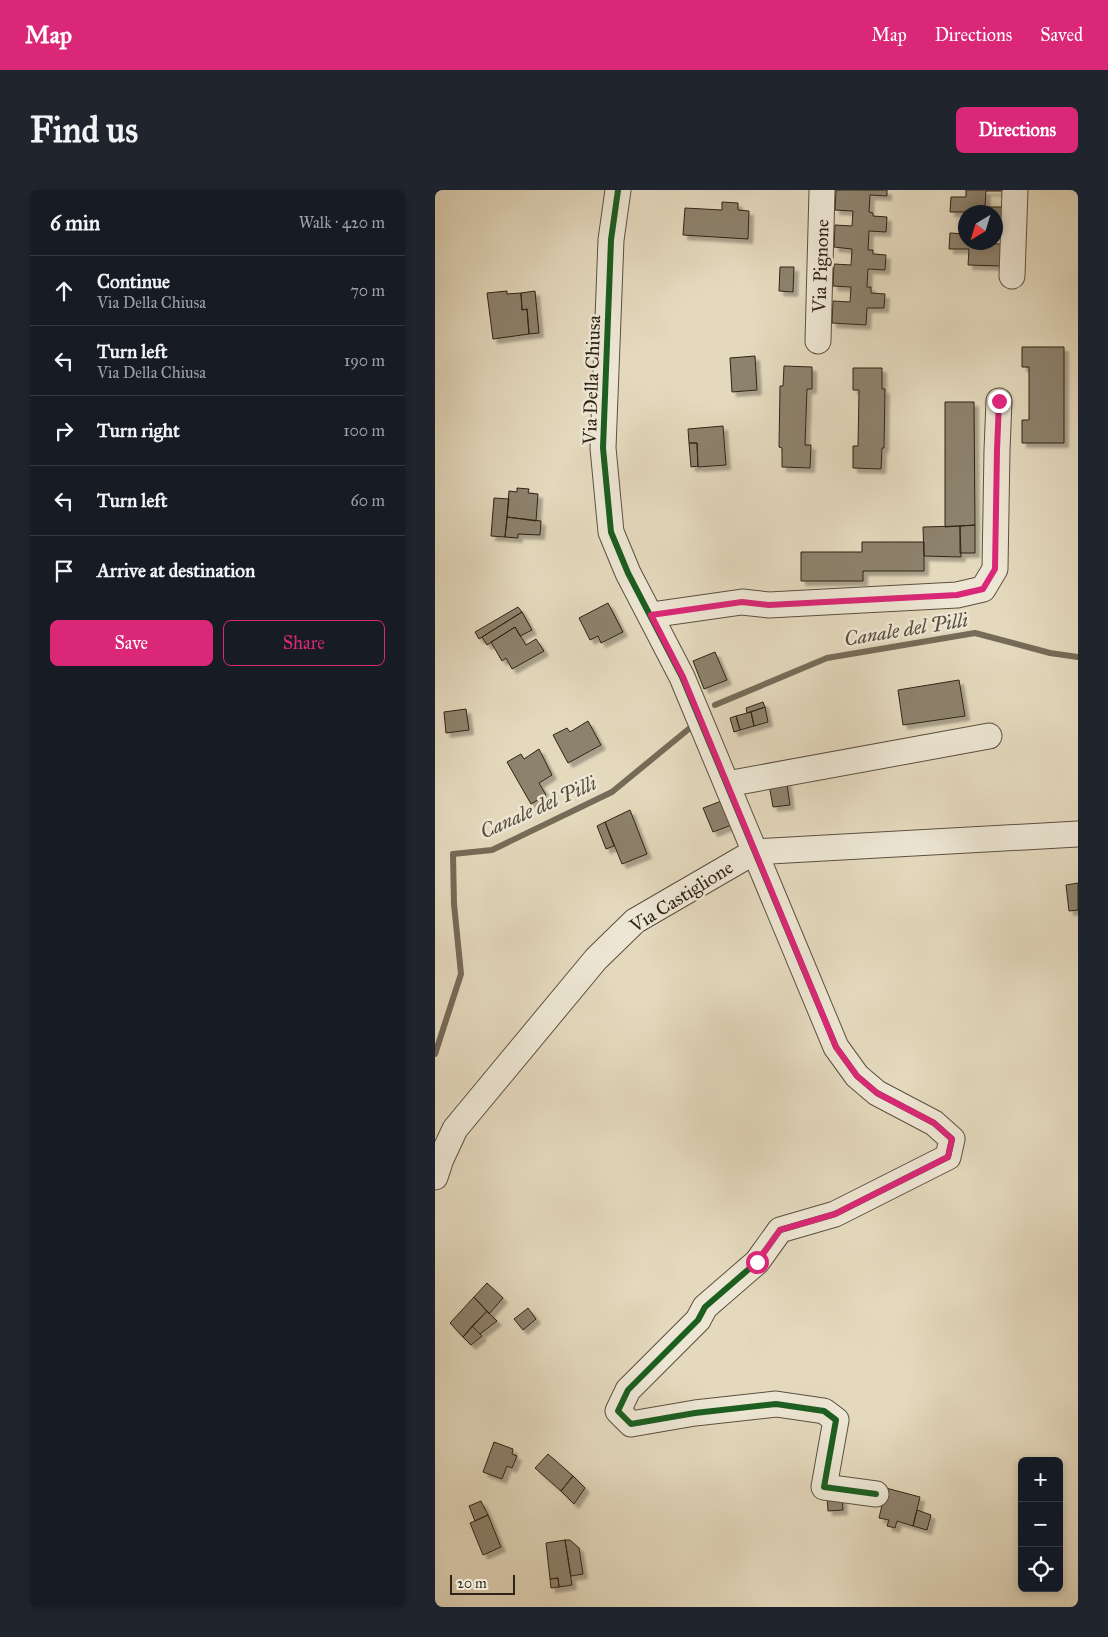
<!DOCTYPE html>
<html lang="en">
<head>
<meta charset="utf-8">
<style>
	:root { --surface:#171b24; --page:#20242c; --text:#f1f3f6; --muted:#9ea1a6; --line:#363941; --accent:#db2777 }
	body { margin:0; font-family:"IM FELL Great Primer",serif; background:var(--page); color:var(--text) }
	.controls { position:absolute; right:15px; bottom:15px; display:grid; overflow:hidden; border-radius:8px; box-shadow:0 2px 8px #0003 }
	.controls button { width:45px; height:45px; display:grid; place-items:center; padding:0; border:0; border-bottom:1px solid var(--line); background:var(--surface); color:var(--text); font:25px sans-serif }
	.compass { position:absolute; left:523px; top:15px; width:45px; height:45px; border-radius:50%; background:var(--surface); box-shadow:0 2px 8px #0003; rotate:218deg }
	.scale { position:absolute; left:15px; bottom:12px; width:65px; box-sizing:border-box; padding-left:5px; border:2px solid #2f2316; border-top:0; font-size:14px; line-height:18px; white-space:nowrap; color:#2f2316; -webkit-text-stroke:4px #ede6d4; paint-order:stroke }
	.stop { position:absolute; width:15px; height:15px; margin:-11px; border:4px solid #db2777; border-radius:50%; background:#fff }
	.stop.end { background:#db2777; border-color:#fff; box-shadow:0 1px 5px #0008 }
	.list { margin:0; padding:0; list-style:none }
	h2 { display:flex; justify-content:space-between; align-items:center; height:65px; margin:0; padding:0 20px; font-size:21px }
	h2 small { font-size:16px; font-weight:400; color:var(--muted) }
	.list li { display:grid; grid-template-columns:32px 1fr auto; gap:15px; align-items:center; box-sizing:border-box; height:70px; padding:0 20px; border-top:1px solid var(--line) }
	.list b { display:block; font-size:19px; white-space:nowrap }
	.list p { margin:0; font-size:16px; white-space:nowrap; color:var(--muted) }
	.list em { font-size:16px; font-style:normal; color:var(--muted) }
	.actions { display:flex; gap:10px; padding:15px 20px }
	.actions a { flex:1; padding:11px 0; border:1px solid var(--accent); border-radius:8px; text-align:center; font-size:18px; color:var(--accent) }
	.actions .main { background:var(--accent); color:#fff }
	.icon { flex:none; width:28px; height:28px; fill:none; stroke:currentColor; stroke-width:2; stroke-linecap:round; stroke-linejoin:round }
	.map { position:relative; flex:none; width:643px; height:1417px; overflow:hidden; border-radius:8px }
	header { display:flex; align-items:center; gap:30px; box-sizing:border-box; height:70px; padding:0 25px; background:var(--accent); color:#fff }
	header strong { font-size:24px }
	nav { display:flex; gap:28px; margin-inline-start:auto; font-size:18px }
	.intro { display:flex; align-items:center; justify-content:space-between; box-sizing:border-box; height:120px; padding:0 30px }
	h1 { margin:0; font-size:35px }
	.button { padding:12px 22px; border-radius:8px; background:var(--accent); color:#fff; font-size:18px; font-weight:700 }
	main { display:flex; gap:30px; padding:0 30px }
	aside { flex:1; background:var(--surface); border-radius:8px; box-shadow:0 2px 8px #0003 }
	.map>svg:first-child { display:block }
</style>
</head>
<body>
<header>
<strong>Map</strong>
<nav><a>Map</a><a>Directions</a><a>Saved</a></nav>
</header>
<div class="intro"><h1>Find us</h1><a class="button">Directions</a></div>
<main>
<aside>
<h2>6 min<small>Walk · 420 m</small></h2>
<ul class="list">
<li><svg class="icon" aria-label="ahead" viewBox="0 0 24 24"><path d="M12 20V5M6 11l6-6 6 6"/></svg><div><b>Continue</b><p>Via Della Chiusa</p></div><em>70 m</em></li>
<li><svg class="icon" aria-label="left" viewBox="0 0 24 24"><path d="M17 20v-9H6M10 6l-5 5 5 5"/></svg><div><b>Turn left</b><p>Via Della Chiusa</p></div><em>190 m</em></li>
<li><svg class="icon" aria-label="right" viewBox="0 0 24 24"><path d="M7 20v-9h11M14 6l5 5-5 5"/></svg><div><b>Turn right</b></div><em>100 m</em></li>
<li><svg class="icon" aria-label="left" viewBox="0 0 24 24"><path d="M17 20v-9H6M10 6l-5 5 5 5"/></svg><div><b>Turn left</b></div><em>60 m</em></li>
<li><svg class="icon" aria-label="arrive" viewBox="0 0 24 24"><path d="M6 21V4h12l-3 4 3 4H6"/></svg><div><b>Arrive at destination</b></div></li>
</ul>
<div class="actions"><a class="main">Save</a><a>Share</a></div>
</aside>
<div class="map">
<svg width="643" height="1417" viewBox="0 0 643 1417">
	<defs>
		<filter id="shadow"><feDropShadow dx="4.5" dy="4.5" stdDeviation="1" flood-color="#0004"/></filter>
	</defs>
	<rect width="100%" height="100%" fill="#e4d9bd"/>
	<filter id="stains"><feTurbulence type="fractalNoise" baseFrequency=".004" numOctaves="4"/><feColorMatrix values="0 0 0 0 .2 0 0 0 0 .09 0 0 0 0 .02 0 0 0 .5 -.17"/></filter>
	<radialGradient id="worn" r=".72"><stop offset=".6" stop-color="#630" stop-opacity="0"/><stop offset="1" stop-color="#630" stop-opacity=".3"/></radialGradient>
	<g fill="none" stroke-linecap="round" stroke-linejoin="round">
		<!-- stream -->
		<path stroke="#766b58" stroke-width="6" d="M280,515L392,468L540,443L615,463L643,467
			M0,864L26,784L19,714L18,664L57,660L177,602L261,533"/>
	</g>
	<!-- building -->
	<path fill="#8d826d" stroke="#2f2316" filter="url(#shadow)" d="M401,0H452V6L435,5L434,22L438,23V26L452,27L451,42L434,41L433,60H438V64L451,65L450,80L433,79L432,97H436V103L450,104L449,118H432L431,135L397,133L398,111L415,112L416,97L398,96L399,74L416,75L417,59L399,57L400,35L417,36L418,21L400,20Z
		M531,0H567V1H551L550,17H567L566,39H560V22H515L516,7H531Z
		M287,12L303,13V20L314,21L313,49L248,45L250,18L287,20Z
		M515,43L530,44V52L566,54L565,76L533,75L534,59H514Z
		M345,77H359L358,102L344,101Z
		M72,101V104L86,103L87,120L92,119L94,144L58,149L52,103Z
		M100,101L104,143L94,144L92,119L87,120L86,103Z
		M587,157H629V253H587V230H594V177H587Z
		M320,166L322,200L297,202L295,168Z
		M349,176L377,177V199H372L370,255H376L375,278L347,277V258L344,257L345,196H348Z
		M418,178H447V199H450L449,258H447L446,279L418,278V256H423L424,200H418Z
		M510,212H539L540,335L510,337Z
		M288,236L291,275L263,277L262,253H254L253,239Z
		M254,253H262L263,276L256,277Z
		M82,298L94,299L93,303L103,304L101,331L72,327L74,301L82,302Z
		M59,308L74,309L70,347L56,346Z
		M72,327L106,331L105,345L83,344V348L70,347Z
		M540,335V363H525V336Z
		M525,336L526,367L489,366L488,337Z
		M427,352H489V381H428V391H366V362H427Z
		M173,413L188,442L166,453L163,446L155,450L144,428Z
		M83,417L87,422L44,449L40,442Z
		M87,422L97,440L85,446L80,437L52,455L47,447Z
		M80,437L91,455L101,449L109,461L77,479L71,468L67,471L56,452Z
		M280,462L292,490L269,499L258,471Z
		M524,490L530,526L468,535L463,500Z
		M328,512L330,517L312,523L311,518Z
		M330,517L333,532L319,536L316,522Z
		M31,519L34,540L11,543L9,522Z
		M316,522L319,536L305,540L301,526Z
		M301,526L305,540L299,542L295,528Z
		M153,531L166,555L133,573L118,545L132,538L135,542Z
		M104,559L117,585L104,593L111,605L96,614L72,572L86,564L89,569Z
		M351,587L355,615L338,617L333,589Z
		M289,610L299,634L278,642L268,618Z
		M195,620L212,664L187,674L170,632Z
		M170,632L179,656L171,659L162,636Z
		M643,693V720L634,721L631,695Z
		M52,1093L68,1108L54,1124L39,1107Z
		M39,1107L52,1121L28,1147L15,1133Z
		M93,1118L101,1129L88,1140L79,1129Z
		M52,1121L62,1131L45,1144L37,1136Z
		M37,1136L47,1146L36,1155L28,1147Z
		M59,1252L78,1259L77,1264L82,1266L77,1278L72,1276L67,1289L48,1282Z
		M113,1264L138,1286L126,1301L100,1278Z
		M138,1286L150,1298L139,1314L126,1301Z
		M451,1298L485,1307L478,1336L462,1331L460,1338L452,1336L454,1330L444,1328Z
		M392,1307L407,1308L408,1320L393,1321Z
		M46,1311L53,1325L40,1331L34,1316Z
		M482,1320L496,1325L492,1340L478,1336Z
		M53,1325L66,1357L48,1365L35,1333Z
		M130,1350H135L144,1358L148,1384L136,1386Z
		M130,1350L137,1395L124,1397L123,1388L115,1389L111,1353Z
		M123,1388L124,1397L116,1398L115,1389Z"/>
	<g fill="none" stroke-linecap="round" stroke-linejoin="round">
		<defs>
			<path id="minor" d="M183,0L176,50L168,258L176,342L193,383L247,487L401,857L422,886L442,903L499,933L517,949L513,967L400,1024L345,1040L322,1072L270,1117L263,1130L193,1200L183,1221L196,1234L260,1223L341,1214L389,1221L401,1230L389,1297L441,1304
				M577,86L580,0
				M383,151L387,0
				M216,425L307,412L334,415L522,405L548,399L560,379L562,260L564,211
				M292,594L554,546
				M0,987L6,969L20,939L161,769L200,731L319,662L643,644"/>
		</defs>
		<!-- minor casing -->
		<use href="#minor" stroke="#5c5040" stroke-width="27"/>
		<!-- minor -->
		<use href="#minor" stroke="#ede6d4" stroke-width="25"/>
		<defs>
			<path id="cycleway" d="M183,0L176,50L168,258L176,342L193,383L247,487L401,857L422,886L442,903L499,933L517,949L513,967L400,1024L345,1040L322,1072L270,1117L263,1130L193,1200L183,1221L196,1234L260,1223L341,1214L389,1221L401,1230L389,1297L441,1304"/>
		</defs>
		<!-- cycleway casing -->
		<use href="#cycleway" stroke="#ede6d4" stroke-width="9"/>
		<!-- cycleway -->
		<use href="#cycleway" stroke="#1b5e20" stroke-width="6"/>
	</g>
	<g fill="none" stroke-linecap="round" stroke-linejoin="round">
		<!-- route -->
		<path stroke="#db2777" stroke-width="6" d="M322,1072L345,1040L400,1024L513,967L517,949L499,933L442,903L422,886L401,857L248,487L216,425L307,412L334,415L522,405L548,399L560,379L562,260L564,211"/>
	</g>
	<g text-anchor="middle" stroke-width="5" stroke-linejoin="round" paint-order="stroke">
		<!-- street labels -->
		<g font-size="19" fill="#2f2316" stroke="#ede6d4">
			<text transform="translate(385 76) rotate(-88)" y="7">Via Pignone</text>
			<text transform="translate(156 190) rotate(-88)" y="7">Via Della Chiusa</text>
			<text transform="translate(246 706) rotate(-32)" y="7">Via Castiglione</text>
		</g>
		<!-- water labels -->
		<g font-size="20" font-style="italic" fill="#594d3c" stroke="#ede6d4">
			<text transform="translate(471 439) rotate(-9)" y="7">Canale del Pilli</text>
			<text transform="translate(103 617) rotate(-24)" y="7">Canale del Pilli</text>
		</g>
	</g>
	<rect width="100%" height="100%" filter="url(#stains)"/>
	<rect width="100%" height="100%" fill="url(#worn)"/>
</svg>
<div class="controls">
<button>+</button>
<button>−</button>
<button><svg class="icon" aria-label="locate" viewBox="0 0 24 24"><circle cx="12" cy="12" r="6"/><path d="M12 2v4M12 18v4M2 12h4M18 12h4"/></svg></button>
</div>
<svg class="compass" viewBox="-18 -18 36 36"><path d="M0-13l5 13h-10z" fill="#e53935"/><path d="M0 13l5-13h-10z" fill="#9ea1a6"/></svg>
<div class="scale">20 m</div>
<div class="stop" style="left:322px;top:1072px"></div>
<div class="stop end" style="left:564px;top:211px"></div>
</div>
</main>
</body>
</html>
